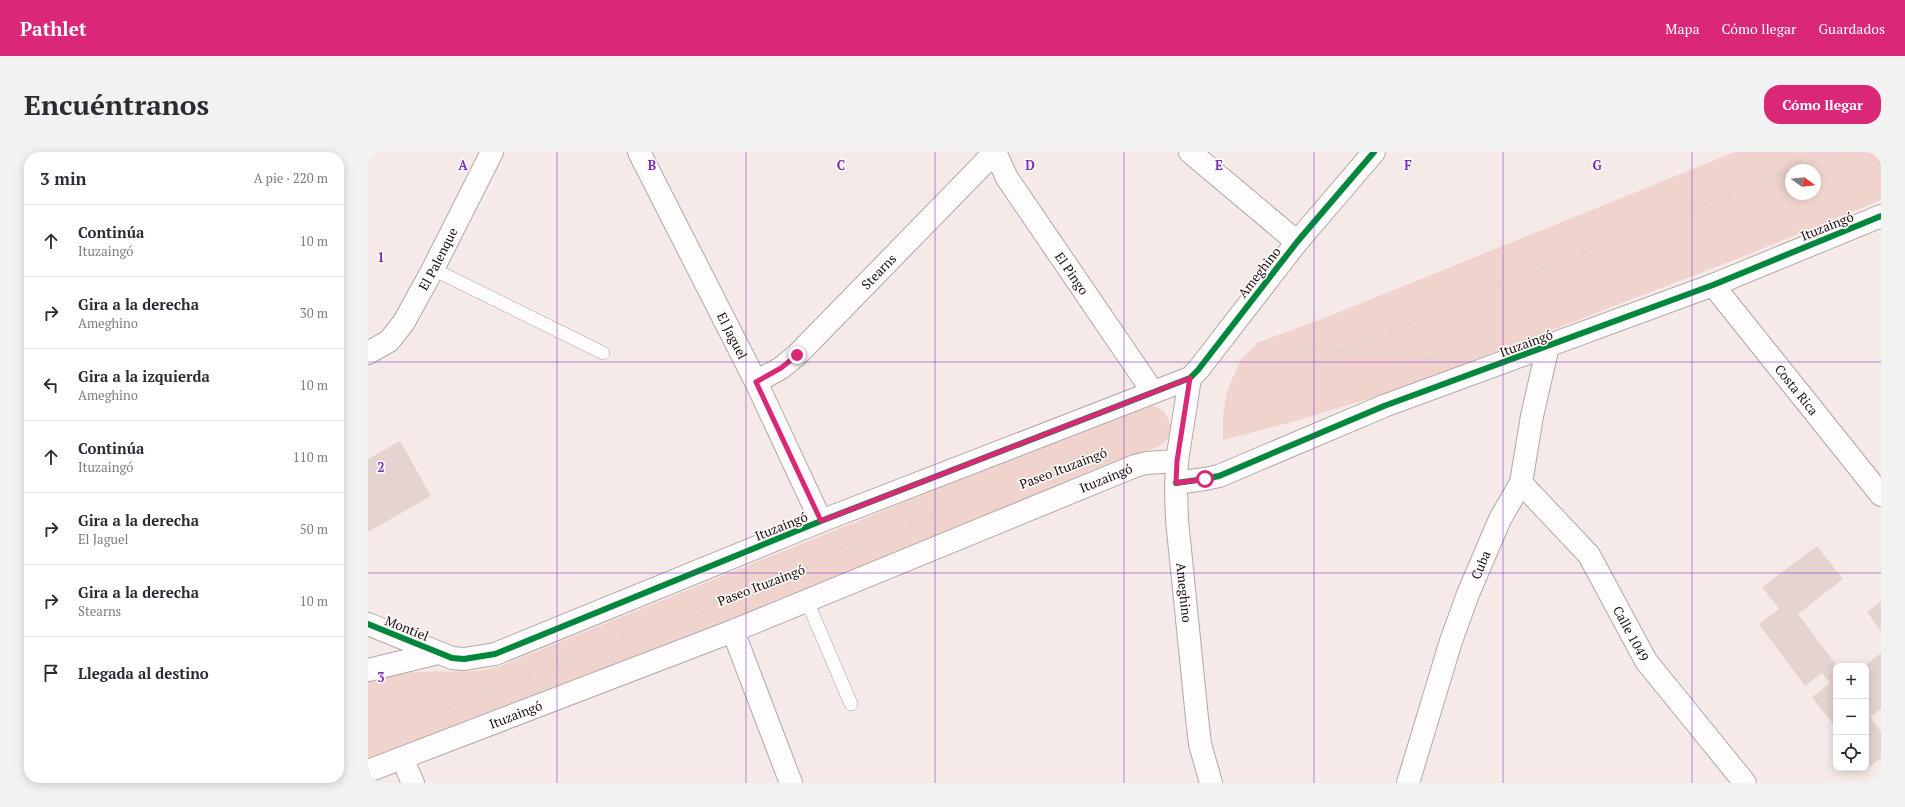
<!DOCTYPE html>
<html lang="es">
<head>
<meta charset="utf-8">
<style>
	:root { --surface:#fff; --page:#f2f2f3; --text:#2b2b33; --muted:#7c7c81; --line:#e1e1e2; --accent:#db2777 }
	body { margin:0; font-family:"PT Serif",serif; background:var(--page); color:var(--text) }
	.controls { position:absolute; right:12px; bottom:12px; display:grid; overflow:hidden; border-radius:8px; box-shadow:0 2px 10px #0003 }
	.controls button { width:36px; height:36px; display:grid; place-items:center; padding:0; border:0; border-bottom:1px solid var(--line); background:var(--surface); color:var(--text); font:20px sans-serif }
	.compass { position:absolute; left:1417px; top:12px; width:36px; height:36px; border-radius:50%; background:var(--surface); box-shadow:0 2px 10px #0003; rotate:105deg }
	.stop { position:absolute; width:12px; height:12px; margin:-9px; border:3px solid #db2777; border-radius:50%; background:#fff }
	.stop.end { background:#db2777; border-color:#fff; box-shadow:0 1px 4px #0008 }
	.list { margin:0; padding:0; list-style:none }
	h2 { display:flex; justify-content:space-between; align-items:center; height:52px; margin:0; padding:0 16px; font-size:17px }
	h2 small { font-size:13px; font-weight:400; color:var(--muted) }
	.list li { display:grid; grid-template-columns:26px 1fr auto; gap:12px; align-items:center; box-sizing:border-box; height:72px; padding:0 16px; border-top:1px solid var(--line) }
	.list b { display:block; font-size:15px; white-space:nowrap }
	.list p { margin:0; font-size:13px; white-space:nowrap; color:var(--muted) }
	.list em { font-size:13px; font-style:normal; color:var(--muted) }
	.icon { flex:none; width:22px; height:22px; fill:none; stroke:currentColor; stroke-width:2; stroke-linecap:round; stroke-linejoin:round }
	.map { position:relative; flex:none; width:1513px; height:631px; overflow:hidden; border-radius:16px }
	header { display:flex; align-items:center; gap:24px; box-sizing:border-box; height:56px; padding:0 20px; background:var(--accent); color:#fff }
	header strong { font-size:19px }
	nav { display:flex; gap:22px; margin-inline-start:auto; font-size:14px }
	.intro { display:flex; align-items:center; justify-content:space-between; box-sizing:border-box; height:96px; padding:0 24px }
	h1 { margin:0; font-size:28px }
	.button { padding:10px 18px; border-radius:16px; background:var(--accent); color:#fff; font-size:14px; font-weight:700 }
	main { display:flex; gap:24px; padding:0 24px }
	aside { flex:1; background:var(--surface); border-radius:16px; box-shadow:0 2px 10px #0003 }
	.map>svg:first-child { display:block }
</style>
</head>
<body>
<header>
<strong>Pathlet</strong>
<nav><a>Mapa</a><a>Cómo llegar</a><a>Guardados</a></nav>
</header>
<div class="intro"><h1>Encuéntranos</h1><a class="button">Cómo llegar</a></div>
<main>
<aside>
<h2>3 min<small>A pie · 220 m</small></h2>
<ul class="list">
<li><svg class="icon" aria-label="ahead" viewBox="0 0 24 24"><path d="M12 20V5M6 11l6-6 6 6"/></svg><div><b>Continúa</b><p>Ituzaingó</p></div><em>10 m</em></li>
<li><svg class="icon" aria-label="right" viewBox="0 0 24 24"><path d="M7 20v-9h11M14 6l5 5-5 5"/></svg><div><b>Gira a la derecha</b><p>Ameghino</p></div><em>30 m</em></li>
<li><svg class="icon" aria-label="left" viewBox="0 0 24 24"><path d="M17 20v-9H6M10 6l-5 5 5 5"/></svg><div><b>Gira a la izquierda</b><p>Ameghino</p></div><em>10 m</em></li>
<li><svg class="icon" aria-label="ahead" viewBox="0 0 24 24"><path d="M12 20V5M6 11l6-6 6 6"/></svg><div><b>Continúa</b><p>Ituzaingó</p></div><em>110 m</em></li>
<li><svg class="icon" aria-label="right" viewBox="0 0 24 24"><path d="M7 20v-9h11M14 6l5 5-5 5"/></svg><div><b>Gira a la derecha</b><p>El Jaguel</p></div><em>50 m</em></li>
<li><svg class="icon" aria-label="right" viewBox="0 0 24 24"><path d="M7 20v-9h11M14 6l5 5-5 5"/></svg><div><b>Gira a la derecha</b><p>Stearns</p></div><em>10 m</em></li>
<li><svg class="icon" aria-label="arrive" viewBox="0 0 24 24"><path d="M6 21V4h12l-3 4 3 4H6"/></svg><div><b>Llegada al destino</b></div></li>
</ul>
</aside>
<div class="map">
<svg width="1513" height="631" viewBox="0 0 1513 631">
	<rect width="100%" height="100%" fill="#f6eae8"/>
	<!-- green -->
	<path fill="#f1d3ce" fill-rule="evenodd" d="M1367,0H1513V48L1379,103L1020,241L924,270L855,288V265L858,243L863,229L874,206L891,190L959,165ZM1423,18H1447V42H1423Z
		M776,253L787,254L796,259L803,273L802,282L798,289L790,295L737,313L426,443L0,610V529L33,520L109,519L130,515Z"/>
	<!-- building -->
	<path fill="#e5d3cf" d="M32,289L63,344L0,380V307Z
		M1449,394L1475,427L1430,462L1469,514H1468V576L1444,545L1462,531L1454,521L1437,534L1391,472L1411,457L1394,435Z
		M1513,449V479L1499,460Z
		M1513,501V557L1502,565L1513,580V606L1498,617V514H1496Z"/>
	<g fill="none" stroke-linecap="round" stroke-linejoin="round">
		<defs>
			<path id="lane" d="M65,117L235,201
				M439,449L483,552"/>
			<g id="street">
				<path id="s1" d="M271,0L388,230L453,369"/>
				<path id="s2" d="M627,0L639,26L785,240"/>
				<path d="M822,0L929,90"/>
				<path id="s3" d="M1345,133L1513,343"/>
				<path id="s4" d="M0,201L21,189L36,170L65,117L124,0"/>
				<path id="s5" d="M822,226L809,309L808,339L809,368L829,566L832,592L843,631"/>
				<path id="s6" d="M388,230L413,216L429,203L627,0"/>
				<path d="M808,331L837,327L851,324L1016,254L1345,133L1513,64"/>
				<path id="s7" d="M1153,331L1221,403L1278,509L1377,631"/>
				<path d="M365,479L423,631"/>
				<path d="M0,518L70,501"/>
				<path d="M34,606L45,631"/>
				<path id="s8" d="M0,619L365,479L767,314L778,311L809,309"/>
				<path id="s9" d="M1040,631L1083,489L1100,442L1132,367L1153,331L1164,264L1180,194"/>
			</g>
			<path id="secondary" d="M0,472L84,506L96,507L127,502L453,369L822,226L830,218L929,90L1006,0"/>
		</defs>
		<!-- lane casing -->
		<use href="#lane" stroke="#b2a9a7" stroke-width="14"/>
		<!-- street casing -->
		<use href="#street" stroke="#b2a9a7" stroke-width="24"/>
		<!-- secondary casing -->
		<use href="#secondary" stroke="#b2a9a7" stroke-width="24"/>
		<!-- path -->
		<path stroke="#d0cccc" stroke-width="2.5" stroke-dasharray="1 3" stroke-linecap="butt" d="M1424,18L1469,0
			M888,192L1075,207
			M970,199L1423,18
			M766,289L784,282
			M0,577L27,568L56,564L73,558L172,517L724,305"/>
		<!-- lane -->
		<use href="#lane" stroke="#fefcfc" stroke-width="13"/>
		<!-- street -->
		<use href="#street" stroke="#fefcfc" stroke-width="22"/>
		<!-- secondary -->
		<use href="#secondary" stroke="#fefcfc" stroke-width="22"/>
		<defs>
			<path id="cycleway" d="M808,331L837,327L851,324L1016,254L1345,133L1513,64
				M0,472L84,506L96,507L127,502L453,369L822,226L830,218L929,90L1006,0"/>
		</defs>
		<!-- cycleway casing -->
		<use href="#cycleway" stroke="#fcf8f7" stroke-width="8"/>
		<!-- cycleway -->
		<use href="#cycleway" stroke="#00873e" stroke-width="6"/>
	</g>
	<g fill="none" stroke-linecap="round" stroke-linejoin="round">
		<!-- route -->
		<path stroke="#db2777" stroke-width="5" d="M429,203L413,216L388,230L453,369L822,226L809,309L808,331L837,327"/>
	</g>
	<!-- grid -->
	<path fill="none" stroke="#7b2cbf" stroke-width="1" stroke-opacity="0.55" d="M189,0V631M378,0V631M567,0V631M756,0V631M946,0V631M1135,0V631M1324,0V631M0,210H1513M0,421H1513"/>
	<g text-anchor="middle" stroke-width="3.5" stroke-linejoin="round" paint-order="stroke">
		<!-- street labels -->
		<g font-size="13" fill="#160f0d" stroke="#fcf8f7">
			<text transform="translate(1459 74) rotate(-22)" y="5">Ituzaingó</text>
			<text dy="5" stroke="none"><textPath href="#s4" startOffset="120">El Palenque</textPath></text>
			<text dy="5" stroke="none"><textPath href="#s6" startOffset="166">Stearns</textPath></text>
			<text transform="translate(891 120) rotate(-52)" y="5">Ameghino</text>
			<text dy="5" stroke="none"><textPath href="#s2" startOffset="144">El Pingo</textPath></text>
			<text dy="5" stroke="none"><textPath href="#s1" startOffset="206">El Jaguel</textPath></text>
			<text transform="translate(1158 191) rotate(-20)" y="5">Ituzaingó</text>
			<text dy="5" stroke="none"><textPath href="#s3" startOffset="134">Costa Rica</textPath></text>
			<text transform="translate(695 316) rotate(-21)" y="5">Paseo Ituzaingó</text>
			<text dy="5" stroke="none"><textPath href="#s8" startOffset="794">Ituzaingó</textPath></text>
			<text transform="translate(413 374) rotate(-22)" y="5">Ituzaingó</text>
			<text dy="5" stroke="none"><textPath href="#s9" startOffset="230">Cuba</textPath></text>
			<text transform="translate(393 433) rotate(-21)" y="5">Paseo Ituzaingó</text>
			<text dy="5" stroke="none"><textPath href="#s5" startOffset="216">Ameghino</textPath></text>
			<text transform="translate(39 476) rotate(22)" y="5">Montiel</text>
			<text dy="5" stroke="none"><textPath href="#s7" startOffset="188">Calle 1049</textPath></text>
			<text dy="5" stroke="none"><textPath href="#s8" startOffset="158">Ituzaingó</textPath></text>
		</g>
	</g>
	<g font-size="13" text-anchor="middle" font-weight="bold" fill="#7b2cbf" stroke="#fcf8f7" stroke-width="3.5" stroke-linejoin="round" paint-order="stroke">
		<text x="95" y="18">A</text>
		<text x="284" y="18">B</text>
		<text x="473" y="18">C</text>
		<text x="662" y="18">D</text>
		<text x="851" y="18">E</text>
		<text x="1040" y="18">F</text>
		<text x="1229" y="18">G</text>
		<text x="13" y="110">1</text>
		<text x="13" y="320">2</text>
		<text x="13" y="530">3</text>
	</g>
</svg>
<div class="controls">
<button>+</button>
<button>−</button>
<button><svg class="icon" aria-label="locate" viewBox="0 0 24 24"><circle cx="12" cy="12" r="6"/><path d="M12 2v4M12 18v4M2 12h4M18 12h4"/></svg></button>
</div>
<svg class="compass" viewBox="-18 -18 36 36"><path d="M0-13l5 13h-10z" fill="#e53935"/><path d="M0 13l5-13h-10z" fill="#7c7c81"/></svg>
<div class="stop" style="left:837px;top:327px"></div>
<div class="stop end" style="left:429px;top:203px"></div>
</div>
</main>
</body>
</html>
